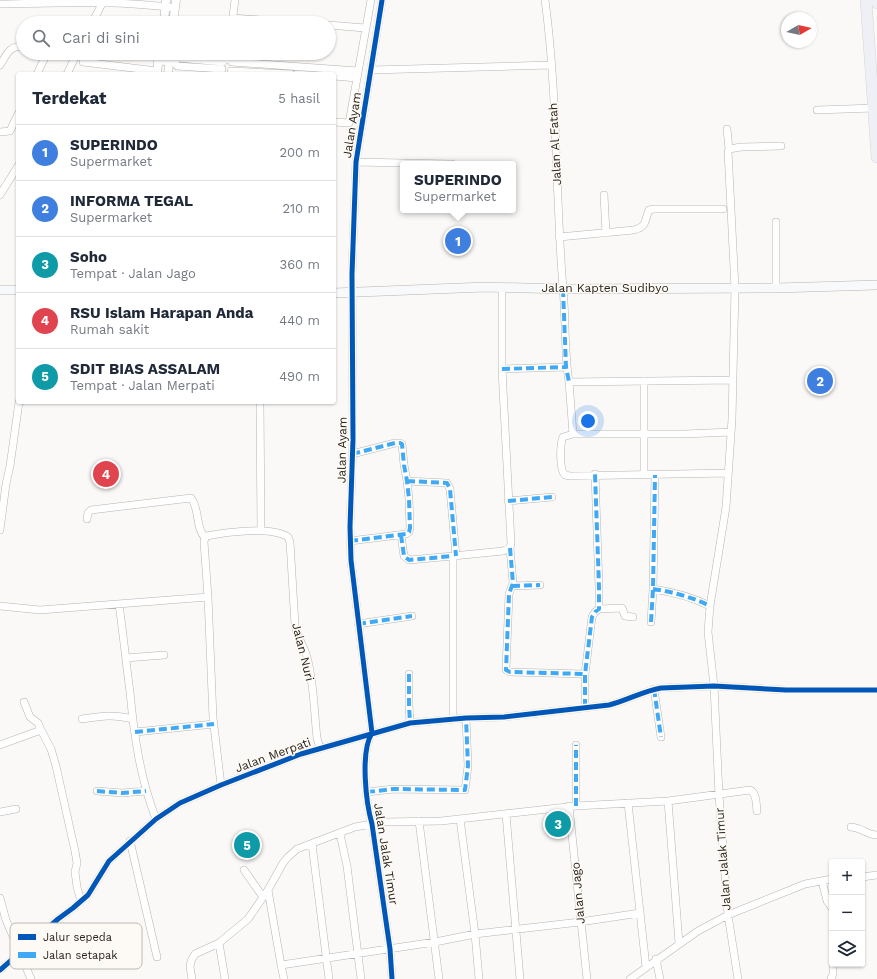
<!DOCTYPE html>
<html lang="id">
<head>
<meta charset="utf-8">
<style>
	:root { --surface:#fff; --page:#f2f2f3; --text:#1f2937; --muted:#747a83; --line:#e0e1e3; --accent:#d93025 }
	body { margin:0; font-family:"Work Sans",sans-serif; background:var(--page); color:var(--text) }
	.controls { position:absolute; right:12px; bottom:12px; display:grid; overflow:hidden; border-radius:4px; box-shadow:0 1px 3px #0004 }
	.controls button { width:36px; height:36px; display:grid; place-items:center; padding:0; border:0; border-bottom:1px solid var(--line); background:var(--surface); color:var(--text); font:20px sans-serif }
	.compass { position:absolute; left:781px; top:12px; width:36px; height:36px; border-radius:50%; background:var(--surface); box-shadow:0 1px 3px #0004; rotate:81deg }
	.you { position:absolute; left:588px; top:421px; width:14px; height:14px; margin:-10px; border:3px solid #fff; border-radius:50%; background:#1a73e8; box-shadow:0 0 0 6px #1a73e833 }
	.badge { display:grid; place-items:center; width:26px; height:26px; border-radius:50%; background:var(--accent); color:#fff; font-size:13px; font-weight:700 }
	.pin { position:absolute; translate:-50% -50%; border:2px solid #fff; box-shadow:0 1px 4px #0006 }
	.popup { position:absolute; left:400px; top:161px; width:116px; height:52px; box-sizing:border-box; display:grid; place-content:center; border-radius:4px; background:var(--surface); filter:drop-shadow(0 1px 3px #0005); font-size:13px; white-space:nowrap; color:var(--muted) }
	.popup b { font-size:15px; color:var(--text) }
	.popup::after { content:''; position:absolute; left:50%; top:100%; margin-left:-8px; border:8px solid transparent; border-top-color:var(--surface) }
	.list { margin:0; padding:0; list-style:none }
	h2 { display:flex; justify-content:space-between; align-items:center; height:52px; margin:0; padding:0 16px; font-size:17px }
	h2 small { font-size:13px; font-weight:400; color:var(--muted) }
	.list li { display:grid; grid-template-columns:26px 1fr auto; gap:12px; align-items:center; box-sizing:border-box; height:56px; padding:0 16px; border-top:1px solid var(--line) }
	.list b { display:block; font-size:15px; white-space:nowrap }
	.list p { margin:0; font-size:13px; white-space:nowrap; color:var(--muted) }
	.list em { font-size:13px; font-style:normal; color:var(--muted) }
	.icon { flex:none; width:22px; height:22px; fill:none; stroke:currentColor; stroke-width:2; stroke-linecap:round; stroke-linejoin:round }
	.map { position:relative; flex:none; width:877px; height:979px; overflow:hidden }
	.search { position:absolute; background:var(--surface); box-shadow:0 1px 3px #0004; left:16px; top:16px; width:320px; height:44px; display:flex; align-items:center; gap:10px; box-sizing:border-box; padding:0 14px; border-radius:22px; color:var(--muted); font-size:15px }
	.panel { position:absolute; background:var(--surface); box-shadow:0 1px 3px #0004; left:16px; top:72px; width:320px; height:332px; border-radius:4px }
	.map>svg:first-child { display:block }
</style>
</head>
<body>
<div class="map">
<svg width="877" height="979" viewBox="0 0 877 979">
	<rect width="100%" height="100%" fill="#fbf9f7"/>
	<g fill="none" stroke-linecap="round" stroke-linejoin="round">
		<defs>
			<path id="minor" d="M382,0L356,162L352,274L353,439L350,527L351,560L372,733C360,752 366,803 372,824L390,949L392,979
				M545,0C558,96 555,192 563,288C566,319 564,351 569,382
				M0,4C58,3 118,0 175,8
				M233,18L299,23
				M92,23L104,0
				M232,23L235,0
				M329,25L365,28
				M228,60L229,53
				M158,61L174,62L178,58L223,62
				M83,62L157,71
				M174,62L177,66L222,69
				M232,62L358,71
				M0,65C7,54 9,46 23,46
				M371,70L551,65
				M231,71L291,74
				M37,74L47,53
				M67,74L77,53
				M334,76L357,78
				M817,110L874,108
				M334,122L349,123L371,0
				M727,129L729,149
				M0,132L10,131L18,114
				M356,162L452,164
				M0,195L18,166
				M604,195L606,233
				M559,237L634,230C648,226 644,221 649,210L654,209H723
				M776,288V222
				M502,369L566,367
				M644,381V475
				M260,402L261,530
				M573,434H685L731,432
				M728,473L570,476L565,475C559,470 560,444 563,437L573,434L569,382L733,380
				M407,481L447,483L450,489L456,556
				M508,501L552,497
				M87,519L88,513L91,510L191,498C200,509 195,527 205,538
				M0,530L6,484L10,466L19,402
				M401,535L404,556L409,560L453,556
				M350,541L406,534L409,532L410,528L409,499L407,481L404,465L402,444L400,443H395L352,454
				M510,548L513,583L509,594L506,670L510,672L585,674
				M512,586L540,585
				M653,589C673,592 692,597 710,606
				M119,604C123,633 126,662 130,692C134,735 140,778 156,819
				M0,606L40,610L208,597
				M599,609L622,608L625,616L633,617
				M651,622L653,589L655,475
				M358,624L412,616
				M126,658L164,655
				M409,674V705L410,723
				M654,689L661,737
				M24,702L30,717L38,723L41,730
				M585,707V674L592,617L595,612L599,609V587L595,474
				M82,719C102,716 112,714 133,719
				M453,719V556L503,551L510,548L511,543L502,369V287
				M135,732L214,724
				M0,745L41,730L51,749L56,766L75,851L77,863L75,872L77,887L81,901
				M221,785L213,718L208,597L204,542L205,538L206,536C226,532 272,526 288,537L290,542L295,625C297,637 304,646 307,657C314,683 314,711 317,738L320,748
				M97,791L122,793L146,791
				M367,792L394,789L465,790L468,766L466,718
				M668,801L679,943
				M628,803L646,967
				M569,806L587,979
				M576,806V745
				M0,812L16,809
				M506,814L520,979
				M460,819L475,934L479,979
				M419,821L439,979
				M851,827C863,828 867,835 877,835
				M340,834L347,866L361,979
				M130,841L157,957
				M312,844L329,979
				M244,870L263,897
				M862,877L877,875
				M822,881L827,901L832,908
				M268,890L281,965
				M0,898L6,920L31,979
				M219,943L225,979
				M656,959L660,979
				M0,970L58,919L73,908L88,895L109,861L156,819L180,803L221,785L301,754L410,723L466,718L504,717L609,705C626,701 643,691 661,688L714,686L786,690H877
				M192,979L190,967L191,961L195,954L219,943L248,919L268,890L283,863L288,857L297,849L355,827L383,822L441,821L576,806L668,801L750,790C757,793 756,804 757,811
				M284,979L281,965L435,942L475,934L580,922L640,913
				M630,979L698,931L728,915L719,795L714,686L708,632L710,606L726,507L732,419L735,288L728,151L729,149L741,147L781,146
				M738,979L728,915L805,884L832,879
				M831,979L833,974V964"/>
			<path id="tertiary" d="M164,23L166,0
				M173,23L176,0
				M157,74L159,53
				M168,74L170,53"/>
			<path id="secondary" d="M0,290H18
				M334,293L485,287L563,289L776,288L877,285"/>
			<path id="trunk" d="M866,0L877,157
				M877,0V3"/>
		</defs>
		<!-- minor casing -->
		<use href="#minor" stroke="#b7b4af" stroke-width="8"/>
		<!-- tertiary casing -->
		<use href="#tertiary" stroke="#b7b4af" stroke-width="9"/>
		<!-- secondary casing -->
		<use href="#secondary" stroke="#b7b4af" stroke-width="10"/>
		<!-- trunk casing -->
		<use href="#trunk" stroke="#d7d5d3" stroke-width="12"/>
		<!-- minor -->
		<use href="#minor" stroke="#fefefe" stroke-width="7"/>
		<!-- tertiary -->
		<use href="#tertiary" stroke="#fefefe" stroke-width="8"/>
		<!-- secondary -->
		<use href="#secondary" stroke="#f8f9fb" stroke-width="9"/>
		<!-- trunk -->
		<use href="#trunk" stroke="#eef0f6" stroke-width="11"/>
		<!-- quiet -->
		<path stroke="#3fa9f5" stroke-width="4" stroke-dasharray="8 4" stroke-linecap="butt" d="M563,289L566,367L569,382
			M502,369L566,367
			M407,481L447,483L450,489L456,556
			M508,501L552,497
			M401,535L404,556L409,560L453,556
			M350,541L406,534L409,532L410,528L409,499L407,481L404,465L402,444L400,443H395L352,454
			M510,548L513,583L509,594L506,670L510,672L585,674
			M512,586L540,585
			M653,589C673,592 692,597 710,606
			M651,622L653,589L655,475
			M358,624L412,616
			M409,674V705L410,723
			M654,689L661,737
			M585,707V674L592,617L595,612L599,609V587L595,474
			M135,732L214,724
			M97,791L122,793L146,791
			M367,792L394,789L465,790L468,766L466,718
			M576,806V745"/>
		<defs>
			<path id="cycleway" d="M382,0L356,162L352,274L353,439L350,527L351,560L372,733C360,752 366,803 372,824L390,949L392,979
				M0,970L58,919L73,908L88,895L109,861L156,819L180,803L221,785L301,754L410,723L466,718L504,717L609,705C626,701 643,691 661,688L714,686L786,690H877"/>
		</defs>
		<!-- cycleway casing -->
		<use href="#cycleway" stroke="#fdfaf5" stroke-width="8"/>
		<!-- cycleway -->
		<use href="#cycleway" stroke="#0057b8" stroke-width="5"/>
	</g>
	<g text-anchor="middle" stroke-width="3" stroke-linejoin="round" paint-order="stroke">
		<!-- street labels -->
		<g font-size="12" fill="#2a251c" stroke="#fdfaf5">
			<text transform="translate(352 125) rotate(-81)" y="4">Jalan Ayam</text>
			<text transform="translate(555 144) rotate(-93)" y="4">Jalan Al Fatah</text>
			<text x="605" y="292">Jalan Kapten Sudibyo</text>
			<text transform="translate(342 450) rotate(-89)" y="4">Jalan Ayam</text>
			<text transform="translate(303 652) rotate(76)" y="4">Jalan Nuri</text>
			<text transform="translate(273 755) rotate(-20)" y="4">Jalan Merpati</text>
			<text transform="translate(386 854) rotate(81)" y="4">Jalan Jalak Timur</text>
			<text transform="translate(723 859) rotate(-94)" y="4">Jalan Jalak Timur</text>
			<text transform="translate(578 893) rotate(-95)" y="4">Jalan Jago</text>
		</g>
	</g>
	<!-- legend -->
	<rect x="10" y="923" width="132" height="46" rx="6" fill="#fdfaf5" stroke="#bebab4" stroke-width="1"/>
	<rect x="18" y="934" width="18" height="6" fill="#0057b8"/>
	<rect x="18" y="952" width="18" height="6" fill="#3fa9f5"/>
	<g font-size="11" fill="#2a251c">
		<text x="43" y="941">Jalur sepeda</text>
		<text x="43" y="959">Jalan setapak</text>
	</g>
</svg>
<div class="controls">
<button>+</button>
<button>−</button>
<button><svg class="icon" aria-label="layers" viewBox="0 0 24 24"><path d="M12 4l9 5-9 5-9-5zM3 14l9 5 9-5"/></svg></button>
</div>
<svg class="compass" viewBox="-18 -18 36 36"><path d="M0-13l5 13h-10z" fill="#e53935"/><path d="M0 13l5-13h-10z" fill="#747a83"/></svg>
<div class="you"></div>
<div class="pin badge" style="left:458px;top:241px;background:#3f7fe0">1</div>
<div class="popup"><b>SUPERINDO</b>Supermarket</div>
<div class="pin badge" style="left:820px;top:381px;background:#3f7fe0">2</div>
<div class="pin badge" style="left:558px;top:824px;background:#0f9aa8">3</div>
<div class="pin badge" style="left:106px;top:474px;background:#e0444e">4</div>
<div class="pin badge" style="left:247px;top:845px;background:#0f9aa8">5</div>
<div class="search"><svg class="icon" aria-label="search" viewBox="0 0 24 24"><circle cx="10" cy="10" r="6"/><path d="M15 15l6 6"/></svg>Cari di sini</div>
<section class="panel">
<h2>Terdekat<small>5 hasil</small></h2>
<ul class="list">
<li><span class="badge" style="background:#3f7fe0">1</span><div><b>SUPERINDO</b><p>Supermarket</p></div><em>200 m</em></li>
<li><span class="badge" style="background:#3f7fe0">2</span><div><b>INFORMA TEGAL</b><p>Supermarket</p></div><em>210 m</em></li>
<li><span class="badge" style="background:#0f9aa8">3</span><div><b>Soho</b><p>Tempat · Jalan Jago</p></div><em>360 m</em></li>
<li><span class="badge" style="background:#e0444e">4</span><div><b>RSU Islam Harapan Anda</b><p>Rumah sakit</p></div><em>440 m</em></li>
<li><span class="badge" style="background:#0f9aa8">5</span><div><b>SDIT BIAS ASSALAM</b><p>Tempat · Jalan Merpati</p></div><em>490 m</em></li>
</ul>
</section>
</div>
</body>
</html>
